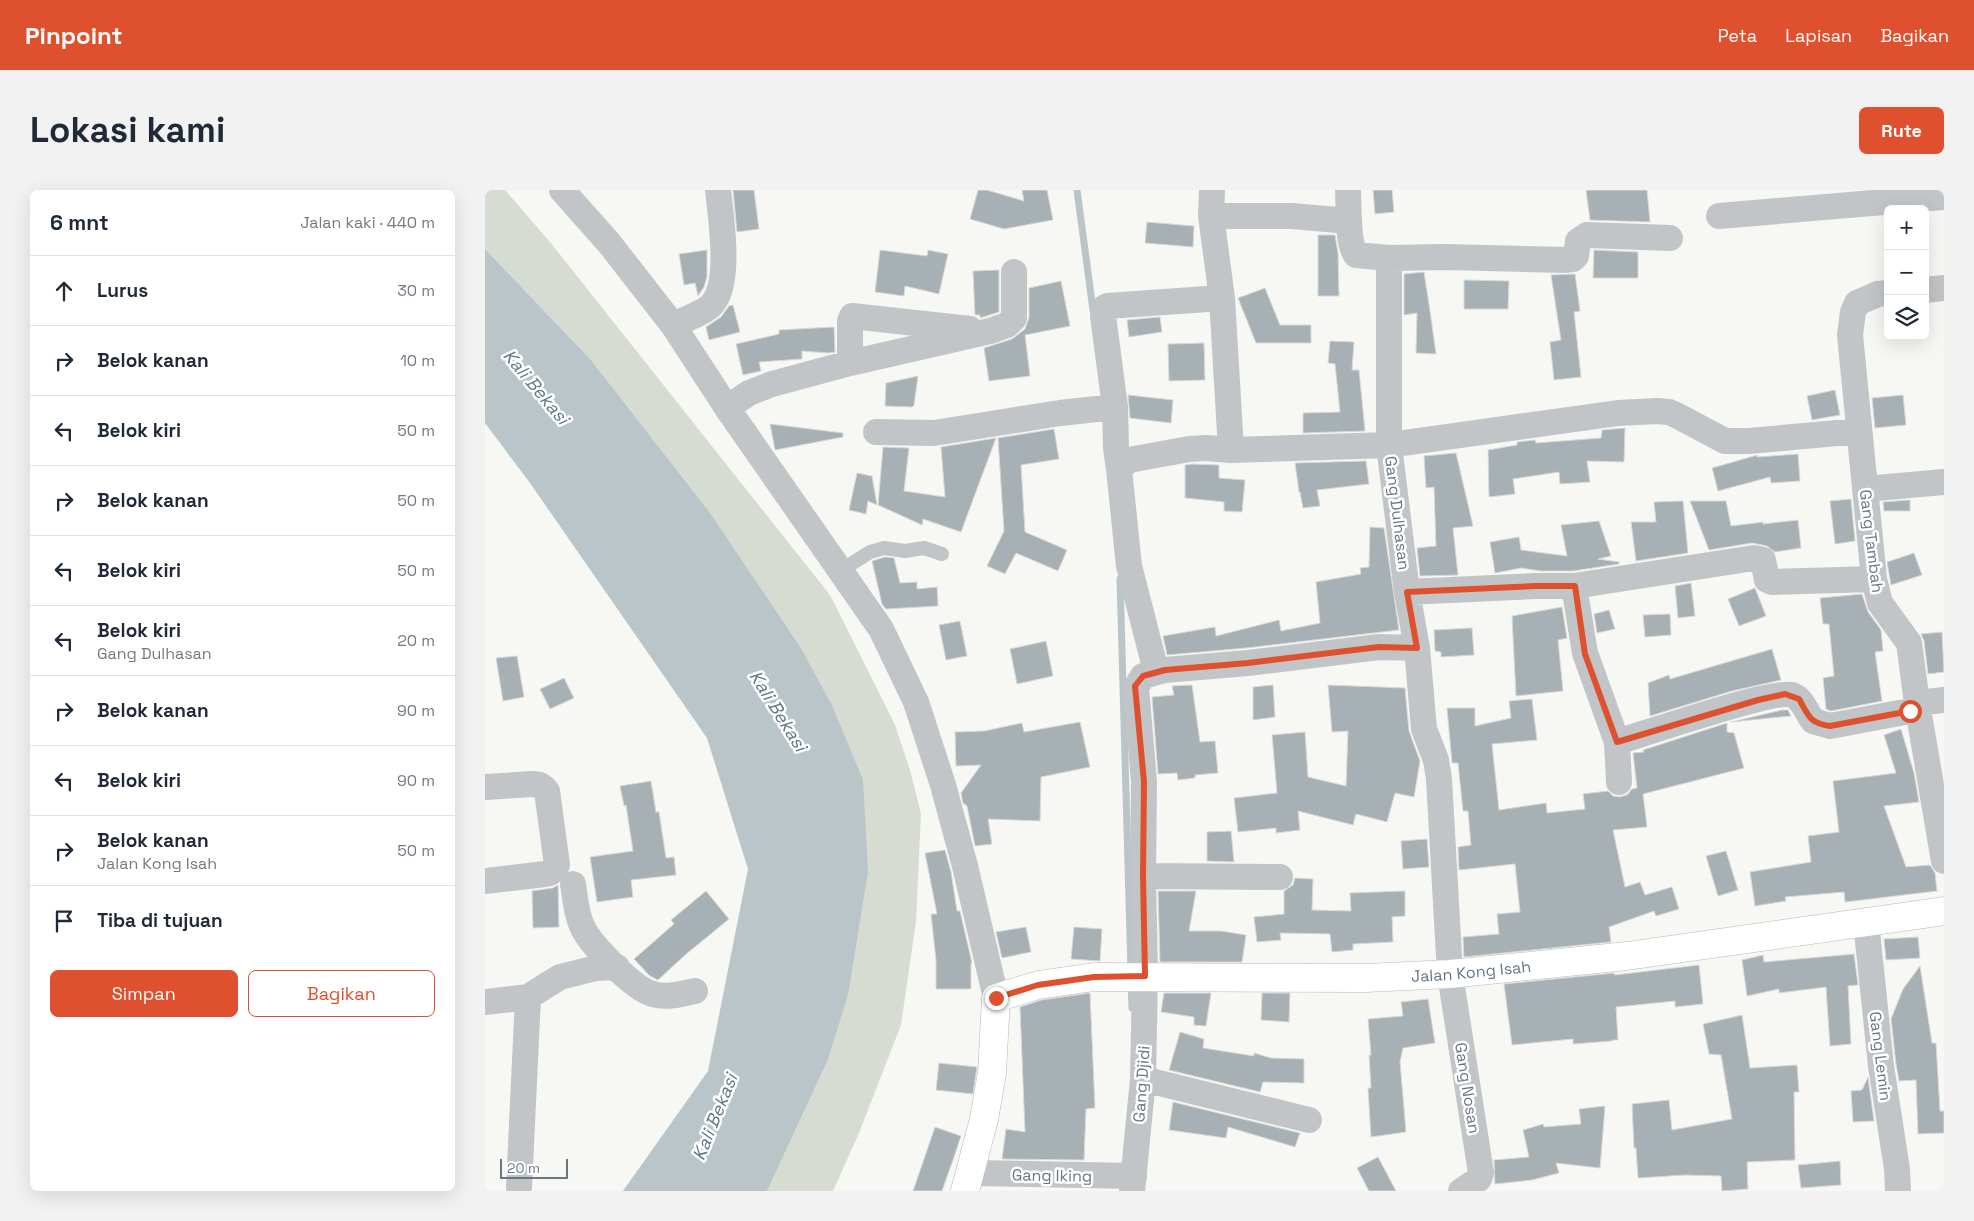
<!DOCTYPE html>
<html lang="id">
<head>
<meta charset="utf-8">
<style>
	:root { --surface:#fff; --page:#f2f2f3; --text:#1f2937; --muted:#747a83; --line:#e0e1e3; --accent:#de502e }
	body { margin:0; font-family:"Space Grotesk",sans-serif; background:var(--page); color:var(--text) }
	.controls { position:absolute; right:15px; top:15px; display:grid; overflow:hidden; border-radius:8px; box-shadow:0 5px 20px #0002 }
	.controls button { width:45px; height:45px; display:grid; place-items:center; padding:0; border:0; border-bottom:1px solid var(--line); background:var(--surface); color:var(--text); font:25px sans-serif }
	.scale { position:absolute; left:15px; bottom:12px; width:68px; box-sizing:border-box; padding-left:5px; border:2px solid #677884; border-top:0; font-size:14px; line-height:18px; white-space:nowrap; color:#677884; -webkit-text-stroke:4px #fff; paint-order:stroke }
	.stop { position:absolute; width:15px; height:15px; margin:-11px; border:4px solid #de502e; border-radius:50%; background:#fff }
	.stop.end { background:#de502e; border-color:#fff; box-shadow:0 1px 5px #0008 }
	.list { margin:0; padding:0; list-style:none }
	h2 { display:flex; justify-content:space-between; align-items:center; height:65px; margin:0; padding:0 20px; font-size:21px }
	h2 small { font-size:16px; font-weight:400; color:var(--muted) }
	.list li { display:grid; grid-template-columns:32px 1fr auto; gap:15px; align-items:center; box-sizing:border-box; height:70px; padding:0 20px; border-top:1px solid var(--line) }
	.list b { display:block; font-size:19px; white-space:nowrap }
	.list p { margin:0; font-size:16px; white-space:nowrap; color:var(--muted) }
	.list em { font-size:16px; font-style:normal; color:var(--muted) }
	.actions { display:flex; gap:10px; padding:15px 20px }
	.actions a { flex:1; padding:11px 0; border:1px solid var(--accent); border-radius:8px; text-align:center; font-size:18px; color:var(--accent) }
	.actions .main { background:var(--accent); color:#fff }
	.icon { flex:none; width:28px; height:28px; fill:none; stroke:currentColor; stroke-width:2; stroke-linecap:round; stroke-linejoin:round }
	.map { position:relative; flex:none; width:1459px; height:1001px; overflow:hidden; border-radius:8px }
	header { display:flex; align-items:center; gap:30px; box-sizing:border-box; height:70px; padding:0 25px; background:var(--accent); color:#fff }
	header strong { font-size:24px }
	nav { display:flex; gap:28px; margin-inline-start:auto; font-size:18px }
	.intro { display:flex; align-items:center; justify-content:space-between; box-sizing:border-box; height:120px; padding:0 30px }
	h1 { margin:0; font-size:35px }
	.button { padding:12px 22px; border-radius:8px; background:var(--accent); color:#fff; font-size:18px; font-weight:700 }
	main { display:flex; gap:30px; padding:0 30px }
	aside { flex:1; background:var(--surface); border-radius:8px; box-shadow:0 5px 20px #0002 }
	.map>svg:first-child { display:block }
</style>
</head>
<body>
<header>
<strong>Pinpoint</strong>
<nav><a>Peta</a><a>Lapisan</a><a>Bagikan</a></nav>
</header>
<div class="intro"><h1>Lokasi kami</h1><a class="button">Rute</a></div>
<main>
<aside>
<h2>6 mnt<small>Jalan kaki · 440 m</small></h2>
<ul class="list">
<li><svg class="icon" aria-label="ahead" viewBox="0 0 24 24"><path d="M12 20V5M6 11l6-6 6 6"/></svg><div><b>Lurus</b></div><em>30 m</em></li>
<li><svg class="icon" aria-label="right" viewBox="0 0 24 24"><path d="M7 20v-9h11M14 6l5 5-5 5"/></svg><div><b>Belok kanan</b></div><em>10 m</em></li>
<li><svg class="icon" aria-label="left" viewBox="0 0 24 24"><path d="M17 20v-9H6M10 6l-5 5 5 5"/></svg><div><b>Belok kiri</b></div><em>50 m</em></li>
<li><svg class="icon" aria-label="right" viewBox="0 0 24 24"><path d="M7 20v-9h11M14 6l5 5-5 5"/></svg><div><b>Belok kanan</b></div><em>50 m</em></li>
<li><svg class="icon" aria-label="left" viewBox="0 0 24 24"><path d="M17 20v-9H6M10 6l-5 5 5 5"/></svg><div><b>Belok kiri</b></div><em>50 m</em></li>
<li><svg class="icon" aria-label="left" viewBox="0 0 24 24"><path d="M17 20v-9H6M10 6l-5 5 5 5"/></svg><div><b>Belok kiri</b><p>Gang Dulhasan</p></div><em>20 m</em></li>
<li><svg class="icon" aria-label="right" viewBox="0 0 24 24"><path d="M7 20v-9h11M14 6l5 5-5 5"/></svg><div><b>Belok kanan</b></div><em>90 m</em></li>
<li><svg class="icon" aria-label="left" viewBox="0 0 24 24"><path d="M17 20v-9H6M10 6l-5 5 5 5"/></svg><div><b>Belok kiri</b></div><em>90 m</em></li>
<li><svg class="icon" aria-label="right" viewBox="0 0 24 24"><path d="M7 20v-9h11M14 6l5 5-5 5"/></svg><div><b>Belok kanan</b><p>Jalan Kong Isah</p></div><em>50 m</em></li>
<li><svg class="icon" aria-label="arrive" viewBox="0 0 24 24"><path d="M6 21V4h12l-3 4 3 4H6"/></svg><div><b>Tiba di tujuan</b></div></li>
</ul>
<div class="actions"><a class="main">Simpan</a><a>Bagikan</a></div>
</aside>
<div class="map">
<svg width="1459" height="1001" viewBox="0 0 1459 1001">
	<rect width="100%" height="100%" fill="#f7f7f4"/>
	<!-- green -->
	<path fill="#d7dcd3" d="M0,0H20L65,52L345,405L410,535L425,580L436,624L431,731L416,835L374,943L348,1001H282L342,872L346,513L316,458L226,324L106,170L0,59Z"/>
	<!-- water -->
	<path fill="#b9c5c9" d="M0,59L106,170L226,324L316,458L346,513L378,590L383,682L363,805L342,872L282,1001H138L223,881L263,679L222,548L45,293L0,233Z"/>
	<g fill="none" stroke-linecap="round" stroke-linejoin="round">
		<!-- stream -->
		<path stroke="#b9c5c9" stroke-width="7" d="M592,0L608,120
			M635,389L646,781
			M646,791L647,818"/>
	</g>
	<!-- building -->
	<path fill="#a7b0b5" stroke="#d9d9d7" d="M248,0H269L274,39L252,42Z
		M493,0H502L539,11L537,0H562L568,30L519,39L485,29Z
		M888,0H907L909,22L890,24Z
		M1101,0H1162L1165,32L1105,30Z
		M662,32L709,36L708,57L660,53Z
		M833,45H850L853,63L854,106H833Z
		M222,60V87L219,97L213,106L210,93L199,95L194,64Z
		M395,60L442,66L443,60L463,64L454,104L420,96L419,106L390,102Z
		M1109,60L1153,62V88H1108Z
		M514,80V122L495,128V125H490L488,81Z
		M939,82L945,121L951,164L931,163L932,123L919,125V84Z
		M1090,84L1095,121L1089,122L1096,187L1069,190L1065,152L1076,150L1066,85Z
		M979,90L1024,91L1023,119H979Z
		M576,91L585,136L540,145L545,186L504,191L499,158L527,149L540,139L544,128V98Z
		M780,98L795,135H826V153H771L753,108Z
		M248,115L255,142L224,150L221,137L236,127L244,116Z
		M675,127L677,142L644,147L642,130Z
		M349,137L350,162L343,163L317,161V169L274,172L276,181L258,185L251,154L294,144V140Z
		M845,151L869,152L867,180H874L880,241L818,243V223L855,222L850,174L843,173Z
		M719,153L720,190L684,191L683,154Z
		M433,186L429,215L427,217L400,216L401,193Z
		M1350,200L1355,225L1327,230L1322,206Z
		M643,205L688,210L686,233L645,228Z
		M1418,205L1421,235L1390,238L1387,208Z
		M285,234L358,243V247L290,260Z
		M1140,238L1139,272L1102,271L1105,292L1075,294L1074,282L1028,289L1030,304L1004,307L1003,260L1032,255V252L1050,250L1051,253L1116,248L1117,240Z
		M569,239L574,269L536,275L540,342L582,360L573,381L531,363L520,384L502,376L519,341L513,248Z
		M511,248L476,342L438,329L437,335L393,315L398,257L424,258L419,301L460,307L456,257Z
		M971,263L988,336L968,338L973,385L935,386L932,358L951,356L949,297L941,298L939,266Z
		M1313,264L1315,291L1286,293L1285,287L1233,301L1227,278L1269,266L1272,265V267Z
		M881,271L884,294L832,300L835,316L818,318L815,302H814L810,273Z
		M707,274L734,275V288L760,290L757,322L739,321V312L700,308V275Z
		M372,283L387,286L392,315L383,311L381,324L364,320Z
		M1366,309L1370,351L1350,354L1345,311Z
		M1425,310V321H1399L1398,312Z
		M1198,311L1203,363L1151,371L1146,332H1171L1169,312Z
		M1205,311H1241L1246,336L1278,332V334L1313,330L1316,358L1290,362L1282,356L1267,353L1224,360Z
		M1114,331L1126,366L1113,369L1134,372V374L1088,381H1056L1036,378L1010,383L1005,352L1034,347L1036,360L1082,366L1076,335Z
		M885,337L899,338L914,440L761,458L682,465L678,446L730,437L731,446L794,430L796,441L835,433L831,392L876,384L875,378L884,377Z
		M1429,363L1437,385L1406,395L1402,372Z
		M400,367L409,368L415,393L432,392V399L452,397L453,416L401,419L397,414L387,371Z
		M1206,393L1210,426L1193,428L1190,396Z
		M1270,398L1281,426L1254,436L1243,409Z
		M1377,404L1383,422L1396,440L1398,461L1390,462L1397,511L1346,521L1341,519L1338,488L1349,486L1344,434H1338L1335,408Z
		M1077,417L1082,448L1073,450L1078,501L1031,506L1027,426Z
		M1124,420L1130,439L1112,443L1109,424Z
		M1185,424L1186,445L1160,447L1158,425Z
		M475,431L482,466L461,470L454,435Z
		M987,438L989,465L956,467V462L950,461L949,440Z
		M1457,442L1459,482L1443,484L1439,451L1436,444Z
		M561,451L568,486L532,494L525,459Z
		M1287,459L1296,490L1247,501L1165,526L1163,493L1184,485L1185,489Z
		M32,466L39,507L18,511L11,468Z
		M79,488L89,508L65,519L55,499Z
		M707,495L715,552L730,551L733,583L710,585V588L693,590L692,583L673,584L667,507L689,505L687,496Z
		M788,495L790,527L768,530V497Z
		M843,495L920,498L924,541L935,571L929,607L910,603L902,632L871,624L868,635L813,621L815,640L791,643V638L753,642L749,608L792,603L787,545L820,542L823,587L861,596L863,541L847,542Z
		M1047,509L1052,550L1007,554L1014,620L1061,613L1062,623L1100,619L1098,604L1123,601L1128,606L1134,607L1142,605L1147,599L1152,598L1148,563L1159,562L1158,560L1242,533V542L1249,543L1259,578L1158,604L1162,637L1128,640L1140,697L1155,692L1160,705L1187,697L1194,719L1171,726L1169,721L1124,737L1126,752L979,767L978,747L1014,744L1012,724L1035,722L1030,674L974,680L973,657L986,655L983,621H978L973,573H967L962,518H990V536L1026,528L1024,511Z
		M1297,520H1303L1306,526L1246,532Z
		M595,532L605,577L556,587L555,631L503,629L507,654L490,656L482,616L478,613L476,603L496,575L471,576L470,542L499,541L537,533L539,542Z
		M1416,539L1429,583L1434,612L1399,616L1421,677L1445,675L1450,683L1452,701L1360,712L1359,702L1300,707L1301,711L1270,716L1265,682L1326,672L1323,646L1354,642L1348,591L1411,583L1399,545Z
		M166,591L171,622H174L181,668L189,667L191,685L146,690L148,707L112,712L105,667L148,661L141,615L139,616L135,596Z
		M746,641L749,672L722,671V642Z
		M942,649L944,677L918,679L916,651Z
		M460,660L466,682L472,721H475L487,773H486V799H451V770L446,724H452L440,663Z
		M1241,661L1253,700L1233,706L1221,666Z
		M810,688L828,689L827,720L866,721L865,703L920,701V726L907,727L908,752L868,754V760L847,762L845,744L795,743L796,750L772,752L769,727L799,724V701L808,695Z
		M73,695L74,737L48,738L47,701L68,698Z
		M221,701L244,729L200,765L173,790L165,786L149,769L189,734L186,730Z
		M673,701H711L704,741H736L761,745L757,772H675Z
		M541,737L546,762L517,768L511,742Z
		M589,737L617,739L615,771L586,769Z
		M1433,747L1435,768L1401,770L1399,749Z
		M1369,764L1373,795L1363,796L1366,854L1345,856L1341,797L1294,803V799L1262,806L1257,770L1278,765L1279,772Z
		M1214,775L1218,814L1190,817V811L1131,817L1133,850H1127V851L1088,854V849L1027,855L1019,794L1129,783L1130,785Z
		M1435,776L1447,853H1451L1455,921H1459V943L1433,944L1431,890L1414,891L1411,874L1406,829L1418,799Z
		M605,803L610,918L601,919L599,970L517,969L521,939L540,942L535,817L556,810Z
		M679,803H726L721,836L709,835V827L676,822Z
		M777,803H805L804,832L776,830Z
		M943,809L950,853L918,858L915,872L921,942L886,947L883,898H886L884,865H886L883,829L918,826L916,812Z
		M1257,825L1265,878L1312,875L1314,902H1309L1310,970L1262,972L1263,999L1237,1001L1236,986L1200,985L1153,988L1151,958H1149L1147,914L1184,910L1187,940L1247,929L1236,865L1224,864L1218,834Z
		M695,842L719,849L718,858L769,866V863L786,868L819,869V893L778,892L775,902L684,880Z
		M454,873L492,877L488,904L451,900Z
		M1383,887L1389,931L1368,932L1366,901L1377,900Z
		M688,912L815,943L810,957L743,937L741,948L684,940Z
		M1120,916L1115,978L1071,973L1074,983L1047,990L1010,994L1009,970L1044,967L1038,940L1058,934L1059,937L1096,934L1094,919Z
		M450,937L476,946L468,970L457,1001H428Z
		M893,967L911,1001H884L872,978Z
		M1355,971L1356,995L1316,998L1313,975Z"/>
	<g fill="none" stroke-linecap="round" stroke-linejoin="round">
		<defs>
			<g id="secondary">
				<path id="s1" d="M480,1001L499,929L507,883L511,808L553,795L609,787L881,788L965,784L1142,766L1459,721"/>
			</g>
		</defs>
		<!-- secondary casing -->
		<use href="#secondary" stroke="#b3b9bd" stroke-width="29"/>
		<!-- lane -->
		<path stroke="#c1c5c8" stroke-width="14" d="M355,381L385,362L399,358L420,361L439,358L457,364"/>
		<!-- street -->
		<path stroke="#c1c5c8" stroke-width="26" d="M77,0L124,53L188,135L242,218L396,439L431,512L458,595L480,676L511,808
			M727,0L726,26L737,108L746,260
			M863,0C864,16 862,53 871,65L904,68L960,67L1081,70L1088,69L1091,66L1093,51L1102,45L1185,48
			M726,26H807L864,31
			M1234,26L1459,7
			M904,68V255L922,402L932,458L939,539L951,570L954,589L965,784L996,983L994,989L976,1001
			M1440,100L1459,98
			M1403,103L1393,104L1372,113L1368,122L1365,145L1389,389L1395,413L1424,453L1432,513L1459,671
			M737,108L622,116L619,118L618,126L630,217L631,258L634,279L644,270L704,259L721,258L746,260L904,255L1133,223L1172,221L1184,222L1191,225L1240,251H1264L1374,241
			M188,135C198,130 222,122 228,113C246,91 236,28 233,0
			M365,173V131L367,126L485,139
			M242,218L264,203L287,194L365,173L505,141L522,135L529,128V82
			M391,242L449,243L575,223L630,217
			M634,279L644,376L671,481
			M1380,299L1459,292
			M1089,396L1100,463L1132,552
			M922,402L1051,396H1089L1269,368L1278,370L1282,390L1287,392L1389,389
			M1134,592L1132,552C1159,544 1289,499 1307,505C1317,508 1322,523 1328,531L1345,536L1425,521L1432,513L1459,510
			M0,597L48,594C55,594 58,596 62,601L72,675L65,683L60,684L0,691
			M658,686L795,687
			M88,694C90,707 91,723 97,736C104,753 147,797 165,803C180,809 195,804 210,801
			M1381,732L1396,876L1412,979L1413,1001
			M0,812L43,807L75,787L111,778L132,777
			M658,889L824,930
			M486,983L649,986
			M34,997L43,807
			M647,1001L658,889L660,786L658,686L659,592L651,497L658,486L680,480L763,473L894,457L932,458"/>
		<!-- secondary -->
		<use href="#secondary" stroke="#fff" stroke-width="28"/>
	</g>
	<g fill="none" stroke-linecap="round" stroke-linejoin="round">
		<!-- route -->
		<path stroke="#de502e" stroke-width="6" d="M511,808L553,795L609,787L660,786L658,686L659,592L650,496L658,486L680,480L763,473L894,457L932,458L922,402L1051,396H1090L1100,464L1132,552L1273,510L1300,504L1314,509C1324,526 1324,533 1345,536L1425,521"/>
	</g>
	<g text-anchor="middle" stroke-width="5" stroke-linejoin="round" paint-order="stroke">
		<!-- street labels -->
		<g font-size="16" fill="#677884" stroke="#fff">
			<text transform="translate(913 323) rotate(83)" y="6">Gang Dulhasan</text>
			<text transform="translate(1387 351) rotate(83)" y="6">Gang Tambah</text>
			<text dy="6" stroke="none"><textPath href="#s1" startOffset="674">Jalan Kong Isah</textPath></text>
			<text transform="translate(1396 866) rotate(83)" y="6">Gang Lemin</text>
			<text transform="translate(656 894) rotate(-86)" y="6">Gang Djidi</text>
			<text transform="translate(983 898) rotate(81)" y="6">Gang Nosan</text>
			<text transform="translate(567 985) rotate(1)" y="6">Gang Iking</text>
		</g>
		<!-- water labels -->
		<g font-size="18" font-style="italic" fill="#637980" stroke="#fff">
			<text transform="translate(51 197) rotate(50)" y="6">Kali Bekasi</text>
			<text transform="translate(293 521) rotate(58)" y="6">Kali Bekasi</text>
			<text transform="translate(230 927) rotate(-68)" y="6">Kali Bekasi</text>
		</g>
	</g>
</svg>
<div class="controls">
<button>+</button>
<button>−</button>
<button><svg class="icon" aria-label="layers" viewBox="0 0 24 24"><path d="M12 4l9 5-9 5-9-5zM3 14l9 5 9-5"/></svg></button>
</div>
<div class="scale">20 m</div>
<div class="stop" style="left:1425px;top:521px"></div>
<div class="stop end" style="left:511px;top:808px"></div>
</div>
</main>
</body>
</html>
